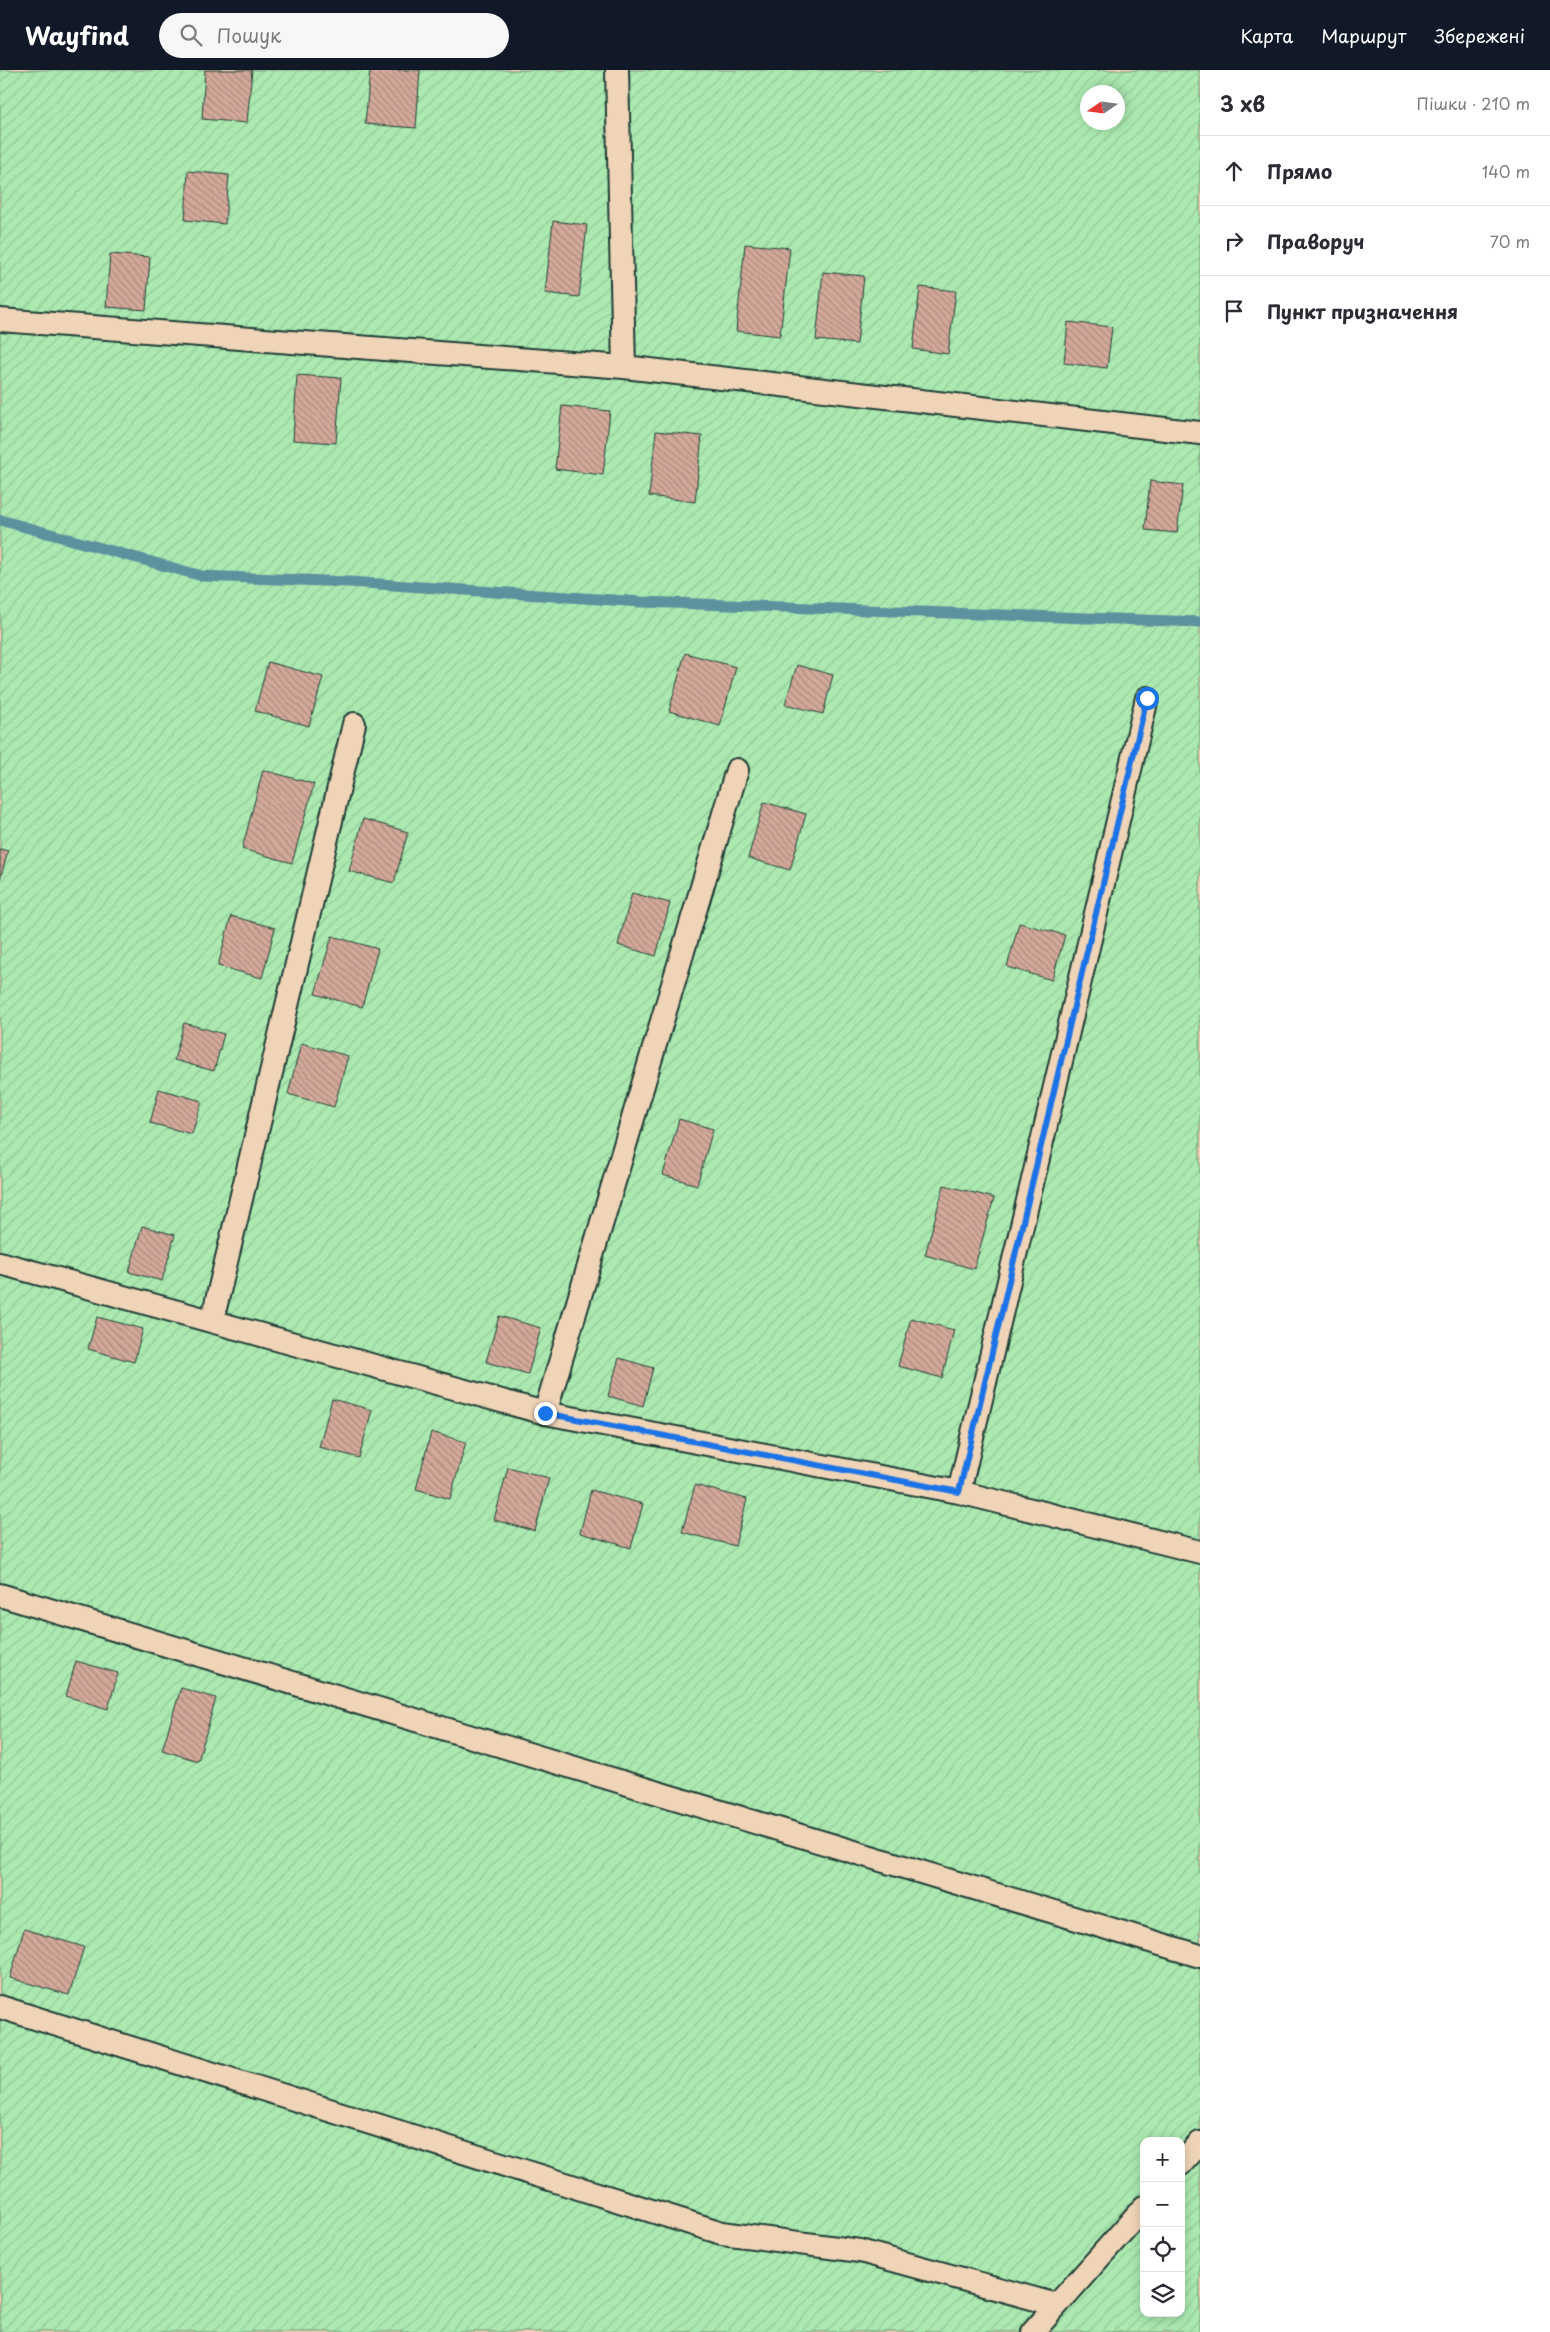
<!DOCTYPE html>
<html lang="uk">
<head>
<meta charset="utf-8">
<style>
	:root { --surface:#fff; --page:#f7f7f7; --text:#2b2b33; --muted:#7c7c81; --line:#e1e1e2; --accent:#111827 }
	body { margin:0; font-family:"Playpen Sans",sans-serif; background:var(--page); color:var(--text) }
	.controls { position:absolute; right:15px; bottom:15px; display:grid; overflow:hidden; border-radius:10px; box-shadow:0 2px 12px #0003 }
	.controls button { width:45px; height:45px; display:grid; place-items:center; padding:0; border:0; border-bottom:1px solid var(--line); background:var(--surface); color:var(--text); font:25px sans-serif }
	.compass { position:absolute; left:1080px; top:15px; width:45px; height:45px; border-radius:50%; background:var(--surface); box-shadow:0 2px 12px #0003; rotate:257deg }
	.stop { position:absolute; width:15px; height:15px; margin:-11px; border:4px solid #1a73e8; border-radius:50%; background:#fff }
	.stop.end { background:#1a73e8; border-color:#fff; box-shadow:0 1px 5px #0008 }
	.list { margin:0; padding:0; list-style:none }
	h2 { display:flex; justify-content:space-between; align-items:center; height:65px; margin:0; padding:0 20px; font-size:21px }
	h2 small { font-size:16px; font-weight:400; color:var(--muted) }
	.list li { display:grid; grid-template-columns:32px 1fr auto; gap:15px; align-items:center; box-sizing:border-box; height:70px; padding:0 20px; border-top:1px solid var(--line) }
	.list b { display:block; font-size:19px; white-space:nowrap }
	.list em { font-size:16px; font-style:normal; color:var(--muted) }
	.icon { flex:none; width:28px; height:28px; fill:none; stroke:currentColor; stroke-width:2; stroke-linecap:round; stroke-linejoin:round }
	.map { position:relative; flex:none; width:1200px; height:2262px; overflow:hidden }
	header { display:flex; align-items:center; gap:30px; box-sizing:border-box; height:70px; padding:0 25px; background:var(--accent); color:#fff }
	header strong { font-size:24px }
	nav { display:flex; gap:28px; margin-inline-start:auto; font-size:18px }
	.search { width:350px; height:45px; background:var(--page); display:flex; align-items:center; gap:12px; box-sizing:border-box; padding:0 18px; border-radius:28px; color:var(--muted); font-size:19px }
	main { display:flex }
	aside { flex:1; background:var(--surface) }
	.map>svg:first-child { display:block }
</style>
</head>
<body>
<header>
<strong>Wayfind</strong>
<div class="search"><svg class="icon" aria-label="search" viewBox="0 0 24 24"><circle cx="10" cy="10" r="6"/><path d="M15 15l6 6"/></svg>Пошук</div>
<nav><a>Карта</a><a>Маршрут</a><a>Збережені</a></nav>
</header>
<main>
<div class="map">
<svg width="1200" height="2262" viewBox="0 0 1200 2262">
	<defs>
		<pattern id="garden-furrows" width="10" height="10" patternUnits="userSpaceOnUse" patternTransform="scale(1.25)"><rect width="10" height="10" fill="#abe9b1"/><path d="M-1 1l2-2M0 10L10 0M9 11l2-2" fill="none" stroke="#93c999"/></pattern>
		<pattern id="building-back-hatch" width="6" height="6" patternUnits="userSpaceOnUse" patternTransform="scale(1.25)"><rect width="6" height="6" fill="#d3a99a"/><path d="M-1 5l2 2M0 0l6 6M5-1l2 2" fill="none" stroke="#ab8b7e"/></pattern>
	</defs>
	<rect width="100%" height="100%" fill="#f2d0b6"/>
	<filter id="ink" filterUnits="userSpaceOnUse"><feTurbulence type="fractalNoise" baseFrequency=".02" numOctaves="2"/><feDisplacementMap in="SourceGraphic" scale="10" xChannelSelector="R" yChannelSelector="G"/><feConvolveMatrix kernelMatrix="1 2 1 2 8 2 1 2 1" color-interpolation-filters="sRGB"/></filter>
	<g filter="url(#ink)">
		<!-- garden -->
		<path fill="url(#garden-furrows)" stroke="#659372" fill-rule="evenodd" d="M0,0H1200V2262H0ZM1088,22H1118V52H1088ZM1144,2071H1181V2243H1144Z"/>
		<g fill="none" stroke-linecap="round" stroke-linejoin="round">
			<!-- stream -->
			<path stroke="#5c929e" stroke-width="11" d="M0,450L202,506L349,512L642,532L1200,552"/>
		</g>
		<!-- building -->
		<path fill="url(#building-back-hatch)" stroke="#1f3d34" d="M205,0H252L247,53L202,49Z
			M370,0H420L416,58L365,54Z
			M188,101L229,105L225,154L185,150Z
			M553,151L587,155L579,227L545,223Z
			M745,174L790,178L780,266L736,261Z
			M110,184L150,187L146,240L106,237Z
			M823,202L864,206L857,274L816,270Z
			M920,217L956,221L948,284L913,279Z
			M1068,252L1112,257L1107,298L1064,293Z
			M297,305L341,308L336,373L293,370Z
			M562,336L610,341L603,405L555,399Z
			M656,361L702,366L695,432L649,426Z
			M1150,411L1183,415L1177,463L1145,460Z
			M685,583L736,597L720,656L669,641Z
			M268,592L323,607L309,656L255,641Z
			M797,595L833,605L823,644L785,634Z
			M263,700L314,714L292,793L242,779Z
			M764,732L806,744L790,800L748,788Z
			M363,749L408,762L394,813L349,801Z
			M0,779L8,781L0,810Z
			M632,823L670,833L656,886L618,875Z
			M231,846L275,858L262,908L218,896Z
			M1019,853L1065,865L1052,910L1007,897Z
			M332,866L378,879L362,937L315,924Z
			M184,953L224,964L214,1001L174,990Z
			M301,973L348,986L334,1037L288,1024Z
			M159,1019L202,1031L192,1064L150,1053Z
			M679,1049L713,1059L697,1115L663,1105Z
			M944,1115L994,1128L974,1199L925,1185Z
			M142,1156L175,1165L162,1211L129,1202Z
			M499,1246L541,1258L528,1304L486,1292Z
			M97,1247L143,1259L134,1292L88,1279Z
			M911,1248L954,1260L942,1308L898,1296Z
			M619,1288L653,1298L643,1336L608,1326Z
			M332,1329L372,1340L359,1388L319,1377Z
			M431,1362L466,1372L450,1429L416,1419Z
			M508,1397L549,1408L535,1461L494,1450Z
			M695,1415L747,1429L735,1476L682,1462Z
			M591,1420L643,1434L631,1478L580,1463Z
			M76,1591L118,1603L108,1639L66,1626Z
			M181,1618L216,1628L198,1691L162,1680Z
			M24,1859L84,1877L69,1925L10,1908Z"/>
		<g fill="none" stroke-linecap="round" stroke-linejoin="round">
			<defs>
				<path id="lane" d="M617,0L624,297
					M0,250L624,297L1200,363
					M0,1193L545,1343L959,1422L1200,1482
					M212,1251L354,654
					M545,1343L737,700
					M959,1422L1147,628
					M0,1525L1200,1886
					M0,1937L722,2163L860,2181L1057,2235
					M1181,2094L1200,2073
					M1033,2262L1144,2137"/>
			</defs>
			<!-- lane casing -->
			<use href="#lane" stroke="#1f3d34" stroke-width="26"/>
			<!-- lane -->
			<use href="#lane" stroke="#f0d4b7" stroke-width="22"/>
		</g>
	</g>
	<g fill="none" stroke-linecap="round" stroke-linejoin="round" filter="url(#ink)">
		<!-- route -->
		<path stroke="#1a73e8" stroke-width="6" d="M545,1343L959,1422L1147,628"/>
	</g>
</svg>
<div class="controls">
<button>+</button>
<button>−</button>
<button><svg class="icon" aria-label="locate" viewBox="0 0 24 24"><circle cx="12" cy="12" r="6"/><path d="M12 2v4M12 18v4M2 12h4M18 12h4"/></svg></button>
<button><svg class="icon" aria-label="layers" viewBox="0 0 24 24"><path d="M12 4l9 5-9 5-9-5zM3 14l9 5 9-5"/></svg></button>
</div>
<svg class="compass" viewBox="-18 -18 36 36"><path d="M0-13l5 13h-10z" fill="#e53935"/><path d="M0 13l5-13h-10z" fill="#7c7c81"/></svg>
<div class="stop" style="left:1147px;top:628px"></div>
<div class="stop end" style="left:545px;top:1343px"></div>
</div>
<aside>
<h2>3 хв<small>Пішки · 210 m</small></h2>
<ul class="list">
<li><svg class="icon" aria-label="ahead" viewBox="0 0 24 24"><path d="M12 20V5M6 11l6-6 6 6"/></svg><div><b>Прямо</b></div><em>140 m</em></li>
<li><svg class="icon" aria-label="right" viewBox="0 0 24 24"><path d="M7 20v-9h11M14 6l5 5-5 5"/></svg><div><b>Праворуч</b></div><em>70 m</em></li>
<li><svg class="icon" aria-label="arrive" viewBox="0 0 24 24"><path d="M6 21V4h12l-3 4 3 4H6"/></svg><div><b>Пункт призначення</b></div></li>
</ul>
</aside>
</main>
</body>
</html>
